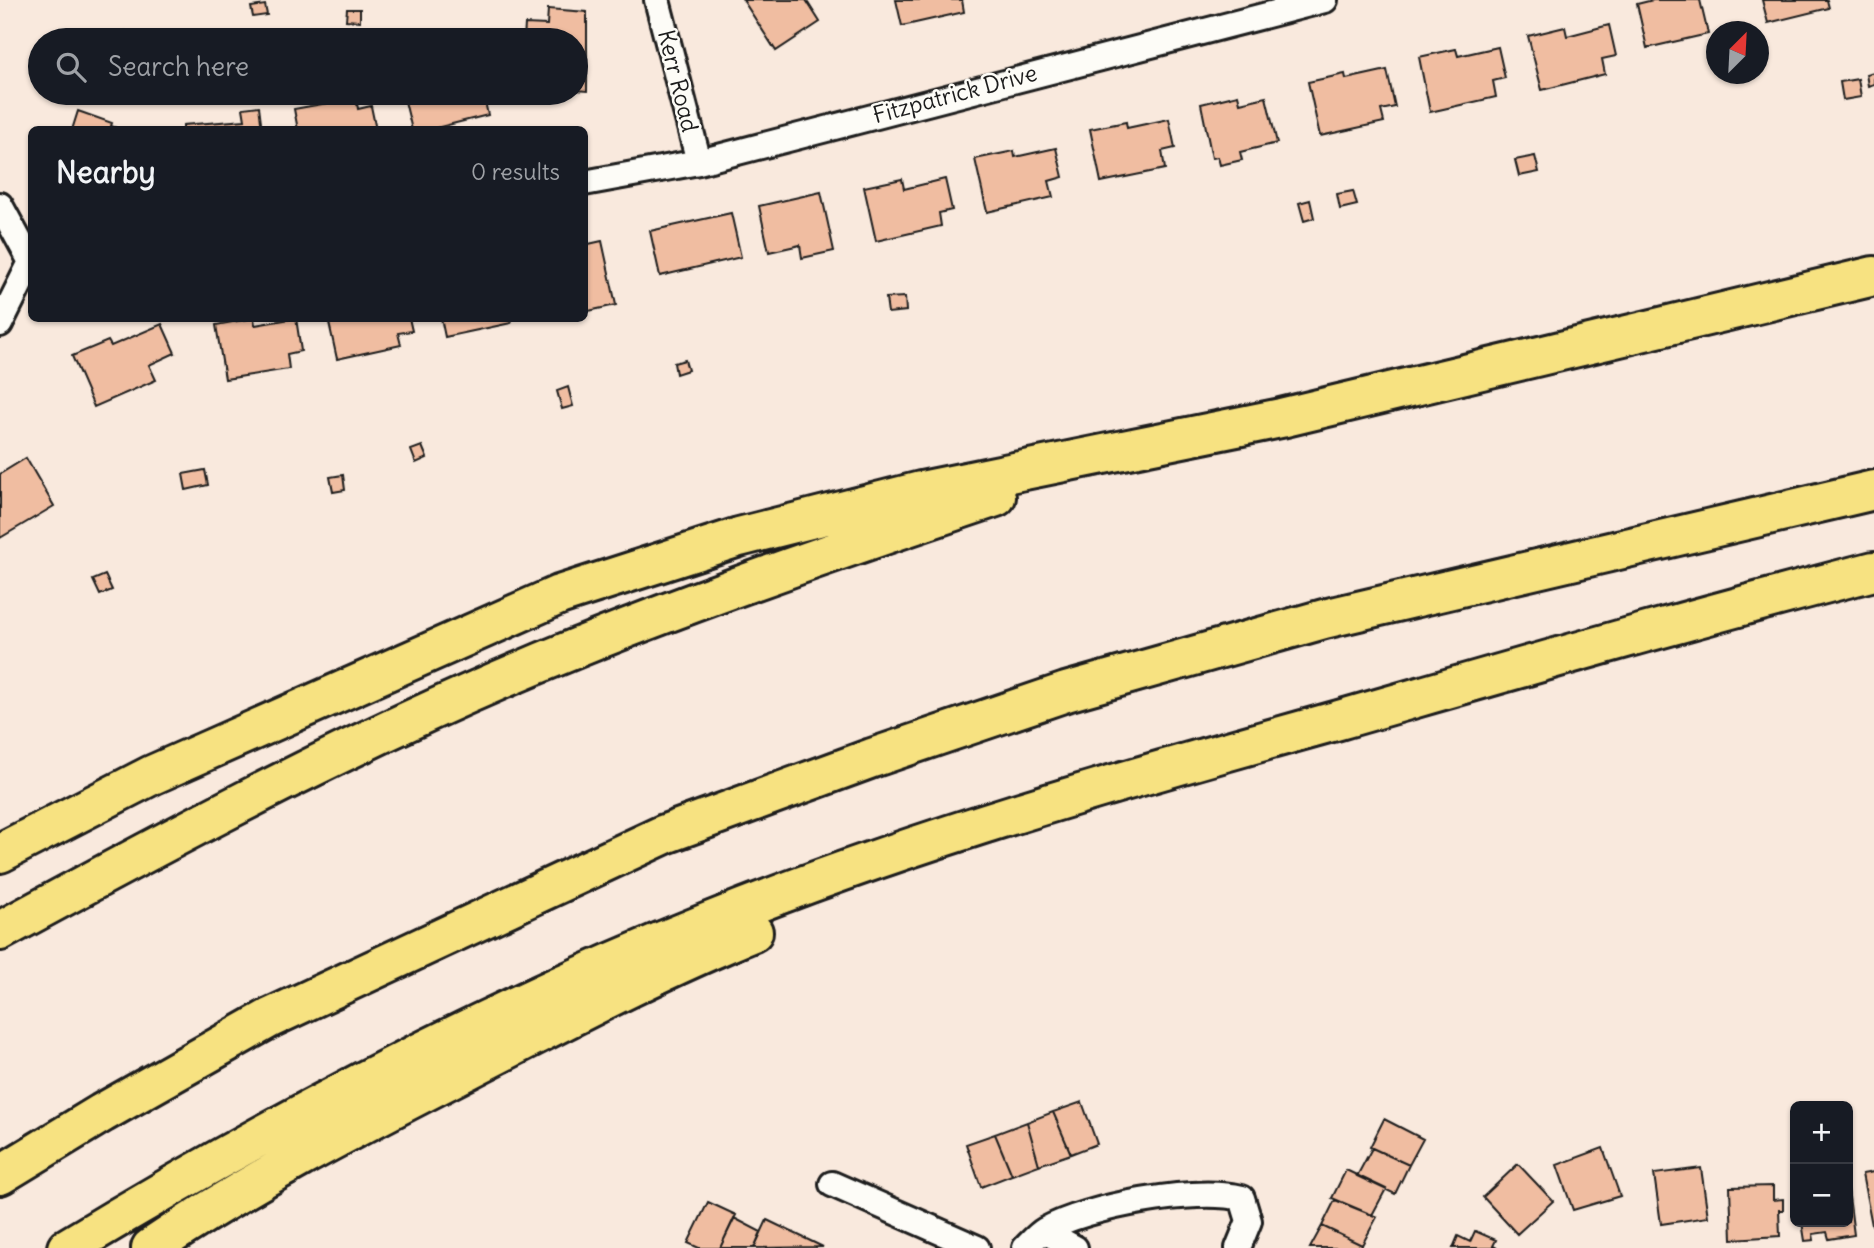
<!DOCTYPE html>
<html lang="en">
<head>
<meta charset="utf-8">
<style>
	:root { --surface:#171b24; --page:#242831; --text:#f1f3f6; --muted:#9ea1a6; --line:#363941 }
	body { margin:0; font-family:Delius,sans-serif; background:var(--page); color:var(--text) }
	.controls { position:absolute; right:21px; bottom:21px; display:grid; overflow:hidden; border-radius:10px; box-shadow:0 2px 5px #0004 }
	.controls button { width:63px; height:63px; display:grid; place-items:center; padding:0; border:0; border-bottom:2px solid var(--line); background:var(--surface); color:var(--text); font:35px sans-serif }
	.compass { position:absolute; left:1706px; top:21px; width:63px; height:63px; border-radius:50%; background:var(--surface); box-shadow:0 2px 5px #0004; rotate:24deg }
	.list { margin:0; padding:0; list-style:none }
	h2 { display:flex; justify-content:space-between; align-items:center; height:91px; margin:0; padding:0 28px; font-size:30px }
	h2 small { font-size:23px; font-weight:400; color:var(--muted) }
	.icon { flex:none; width:38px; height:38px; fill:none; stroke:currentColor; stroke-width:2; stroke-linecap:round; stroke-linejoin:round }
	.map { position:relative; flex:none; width:1874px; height:1248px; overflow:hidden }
	.search { position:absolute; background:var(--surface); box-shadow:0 2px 5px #0004; left:28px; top:28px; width:560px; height:77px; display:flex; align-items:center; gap:18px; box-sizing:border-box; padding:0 24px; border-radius:38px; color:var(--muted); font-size:26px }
	.panel { position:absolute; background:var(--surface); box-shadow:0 2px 5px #0004; left:28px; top:126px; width:560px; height:196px; border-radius:10px }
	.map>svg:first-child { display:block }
</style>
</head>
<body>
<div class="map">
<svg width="1874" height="1248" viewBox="0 0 1874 1248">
	<rect width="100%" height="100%" fill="#f9e9dd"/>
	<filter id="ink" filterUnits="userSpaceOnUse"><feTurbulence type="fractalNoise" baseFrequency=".0143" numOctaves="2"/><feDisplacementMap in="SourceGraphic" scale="14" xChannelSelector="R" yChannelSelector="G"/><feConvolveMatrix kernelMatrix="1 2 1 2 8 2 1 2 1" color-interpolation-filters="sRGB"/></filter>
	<g filter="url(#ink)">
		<!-- building -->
		<path fill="#f0bda1" stroke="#1c1c1c" stroke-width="2" d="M743,0H806L820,22L776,51Z
			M896,0H962L964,12L902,26Z
			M1653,0H1700L1708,34L1647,48L1637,4Z
			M1762,0H1827L1829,8L1768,23Z
			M265,5L267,15L253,17L251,7Z
			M347,9H360V21L346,20Z
			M548,9L587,12V91L576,90V40H524L525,24L547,25Z
			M1609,25L1616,56L1602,59L1605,74L1542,90L1528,36L1565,27L1567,36Z
			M125,31L127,40H106L105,36Z
			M1498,47L1505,78L1493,81L1496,97L1430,112L1419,57L1456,49L1458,56Z
			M1387,70L1395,107L1381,110L1384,122L1320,136L1308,82L1345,74L1346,79Z
			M1874,72V84L1868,86L1866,74Z
			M1858,79L1861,97L1843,100L1840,82Z
			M403,93H483L488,115L428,130H412Z
			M1238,95L1240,103L1266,97L1277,143L1240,152L1242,160L1220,165L1218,157L1212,158L1201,104Z
			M356,98L358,109L371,106L376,130H298L294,109Z
			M259,106L262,130H183V125L245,120L243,108Z
			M78,111L112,123L111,126L122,130H72Z
			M1169,119L1175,148L1162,151L1165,169L1101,182L1090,129L1126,122L1127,128Z
			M1056,148L1063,177L1049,181L1053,197L987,212L975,159L1014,151L1015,157Z
			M1535,156L1539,172L1519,176L1515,160Z
			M902,179L904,189L945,179L952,210L939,213L941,226L876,241L864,187Z
			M1353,191L1357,205L1340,209L1337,194Z
			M821,192L834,251L802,258L800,245L769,252L759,206Z
			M1310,200L1314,218L1304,221L1299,203Z
			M731,213L741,257L660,276L650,231Z
			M602,241L616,305L584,312V245Z
			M905,297L906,311L888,313L886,298Z
			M254,318L255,325L296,318L301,351L287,354L289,369L225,379L216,325Z
			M328,318H409L412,331L398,333L401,345L337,359Z
			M441,318H510L511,323L445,337Z
			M162,324L175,353L149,365L156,380L94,407L72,356L108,341L111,346Z
			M685,360L688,370L676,374L674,363Z
			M568,387L573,406L562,409L557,391Z
			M422,446L427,458L416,463L411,450Z
			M26,458L54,506L0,538V474Z
			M205,470L208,485L186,490L183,474Z
			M343,475L345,490L333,492L330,477Z
			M105,575L112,590L100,595L93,580Z
			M1082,1102L1097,1144L1071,1154L1053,1112Z
			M1053,1112L1071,1154L1039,1165L1027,1122Z
			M1384,1119L1423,1139L1409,1165L1370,1147Z
			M1027,1122L1039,1165L1012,1175L995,1134Z
			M995,1134L1012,1175L981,1187L966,1144Z
			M1372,1148L1409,1165L1395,1194L1357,1176Z
			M1603,1148L1620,1196L1573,1210L1557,1165Z
			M1518,1164L1553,1201L1517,1234L1483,1197Z
			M1701,1168L1708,1217L1661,1224L1654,1174Z
			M1346,1170L1386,1189L1372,1215L1377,1217L1332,1198Z
			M1874,1172V1225H1872L1862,1174Z
			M1773,1186V1200L1783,1199V1210H1779L1780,1236L1732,1239L1730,1187Z
			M1848,1189L1854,1235L1829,1239L1827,1232L1813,1234L1814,1240L1805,1241L1802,1222H1848Z
			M1335,1200L1377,1217L1362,1245L1322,1226Z
			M708,1202L736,1215L720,1248H699L688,1243Z
			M734,1218L761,1232L754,1248H720Z
			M767,1220L823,1247L754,1248Z
			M1322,1226L1362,1245L1361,1248H1310Z
			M1475,1231L1496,1240L1493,1246L1497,1248H1453L1458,1236L1470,1242Z"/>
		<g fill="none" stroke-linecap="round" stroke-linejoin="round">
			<defs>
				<path id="minor" d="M657,0L699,162
					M584,183L699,162L1325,0
					M0,205L31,262
					M0,324L31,262
					M832,1184L977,1248
					M1044,1231L1075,1248
					M1025,1248C1031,1242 1038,1234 1045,1230C1088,1206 1195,1187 1242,1198L1249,1221L1238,1248"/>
				<path id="motorway" d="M0,853L152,775L559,595L739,537L921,491L1281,418L1874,276
					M0,931C189,828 379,727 579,647C716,592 856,544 996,497
					M0,1175L102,1113L270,1018L665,834L872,758L1066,692L1324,619L1874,490
					M67,1248C272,1124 486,1011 709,922C914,839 1126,779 1339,720C1517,669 1695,617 1874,571
					M151,1248C253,1179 362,1124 471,1068C563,1021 657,971 753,932"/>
			</defs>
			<!-- minor casing -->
			<use href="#minor" stroke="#1c1c1c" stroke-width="30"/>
			<!-- motorway casing -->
			<use href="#motorway" stroke="#1c1c1c" stroke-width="44"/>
			<!-- minor -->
			<use href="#minor" stroke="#fdfcf7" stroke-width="24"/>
			<!-- motorway -->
			<use href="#motorway" stroke="#f7e281" stroke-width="38"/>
		</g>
	</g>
	<g text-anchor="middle" stroke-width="5" stroke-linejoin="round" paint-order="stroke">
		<!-- street labels -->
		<g font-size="23" fill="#1c1c1c" stroke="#fdfcf7">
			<text transform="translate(678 81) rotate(76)" y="8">Kerr Road</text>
			<text transform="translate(955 94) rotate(-15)" y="8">Fitzpatrick Drive</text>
		</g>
	</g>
</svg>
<div class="controls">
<button>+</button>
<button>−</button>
</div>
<svg class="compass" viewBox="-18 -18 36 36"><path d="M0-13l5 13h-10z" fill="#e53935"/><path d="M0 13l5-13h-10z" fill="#9ea1a6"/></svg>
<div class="search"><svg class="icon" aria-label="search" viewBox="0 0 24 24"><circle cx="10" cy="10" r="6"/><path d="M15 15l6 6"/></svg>Search here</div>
<section class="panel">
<h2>Nearby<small>0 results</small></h2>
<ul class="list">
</ul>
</section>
</div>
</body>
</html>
